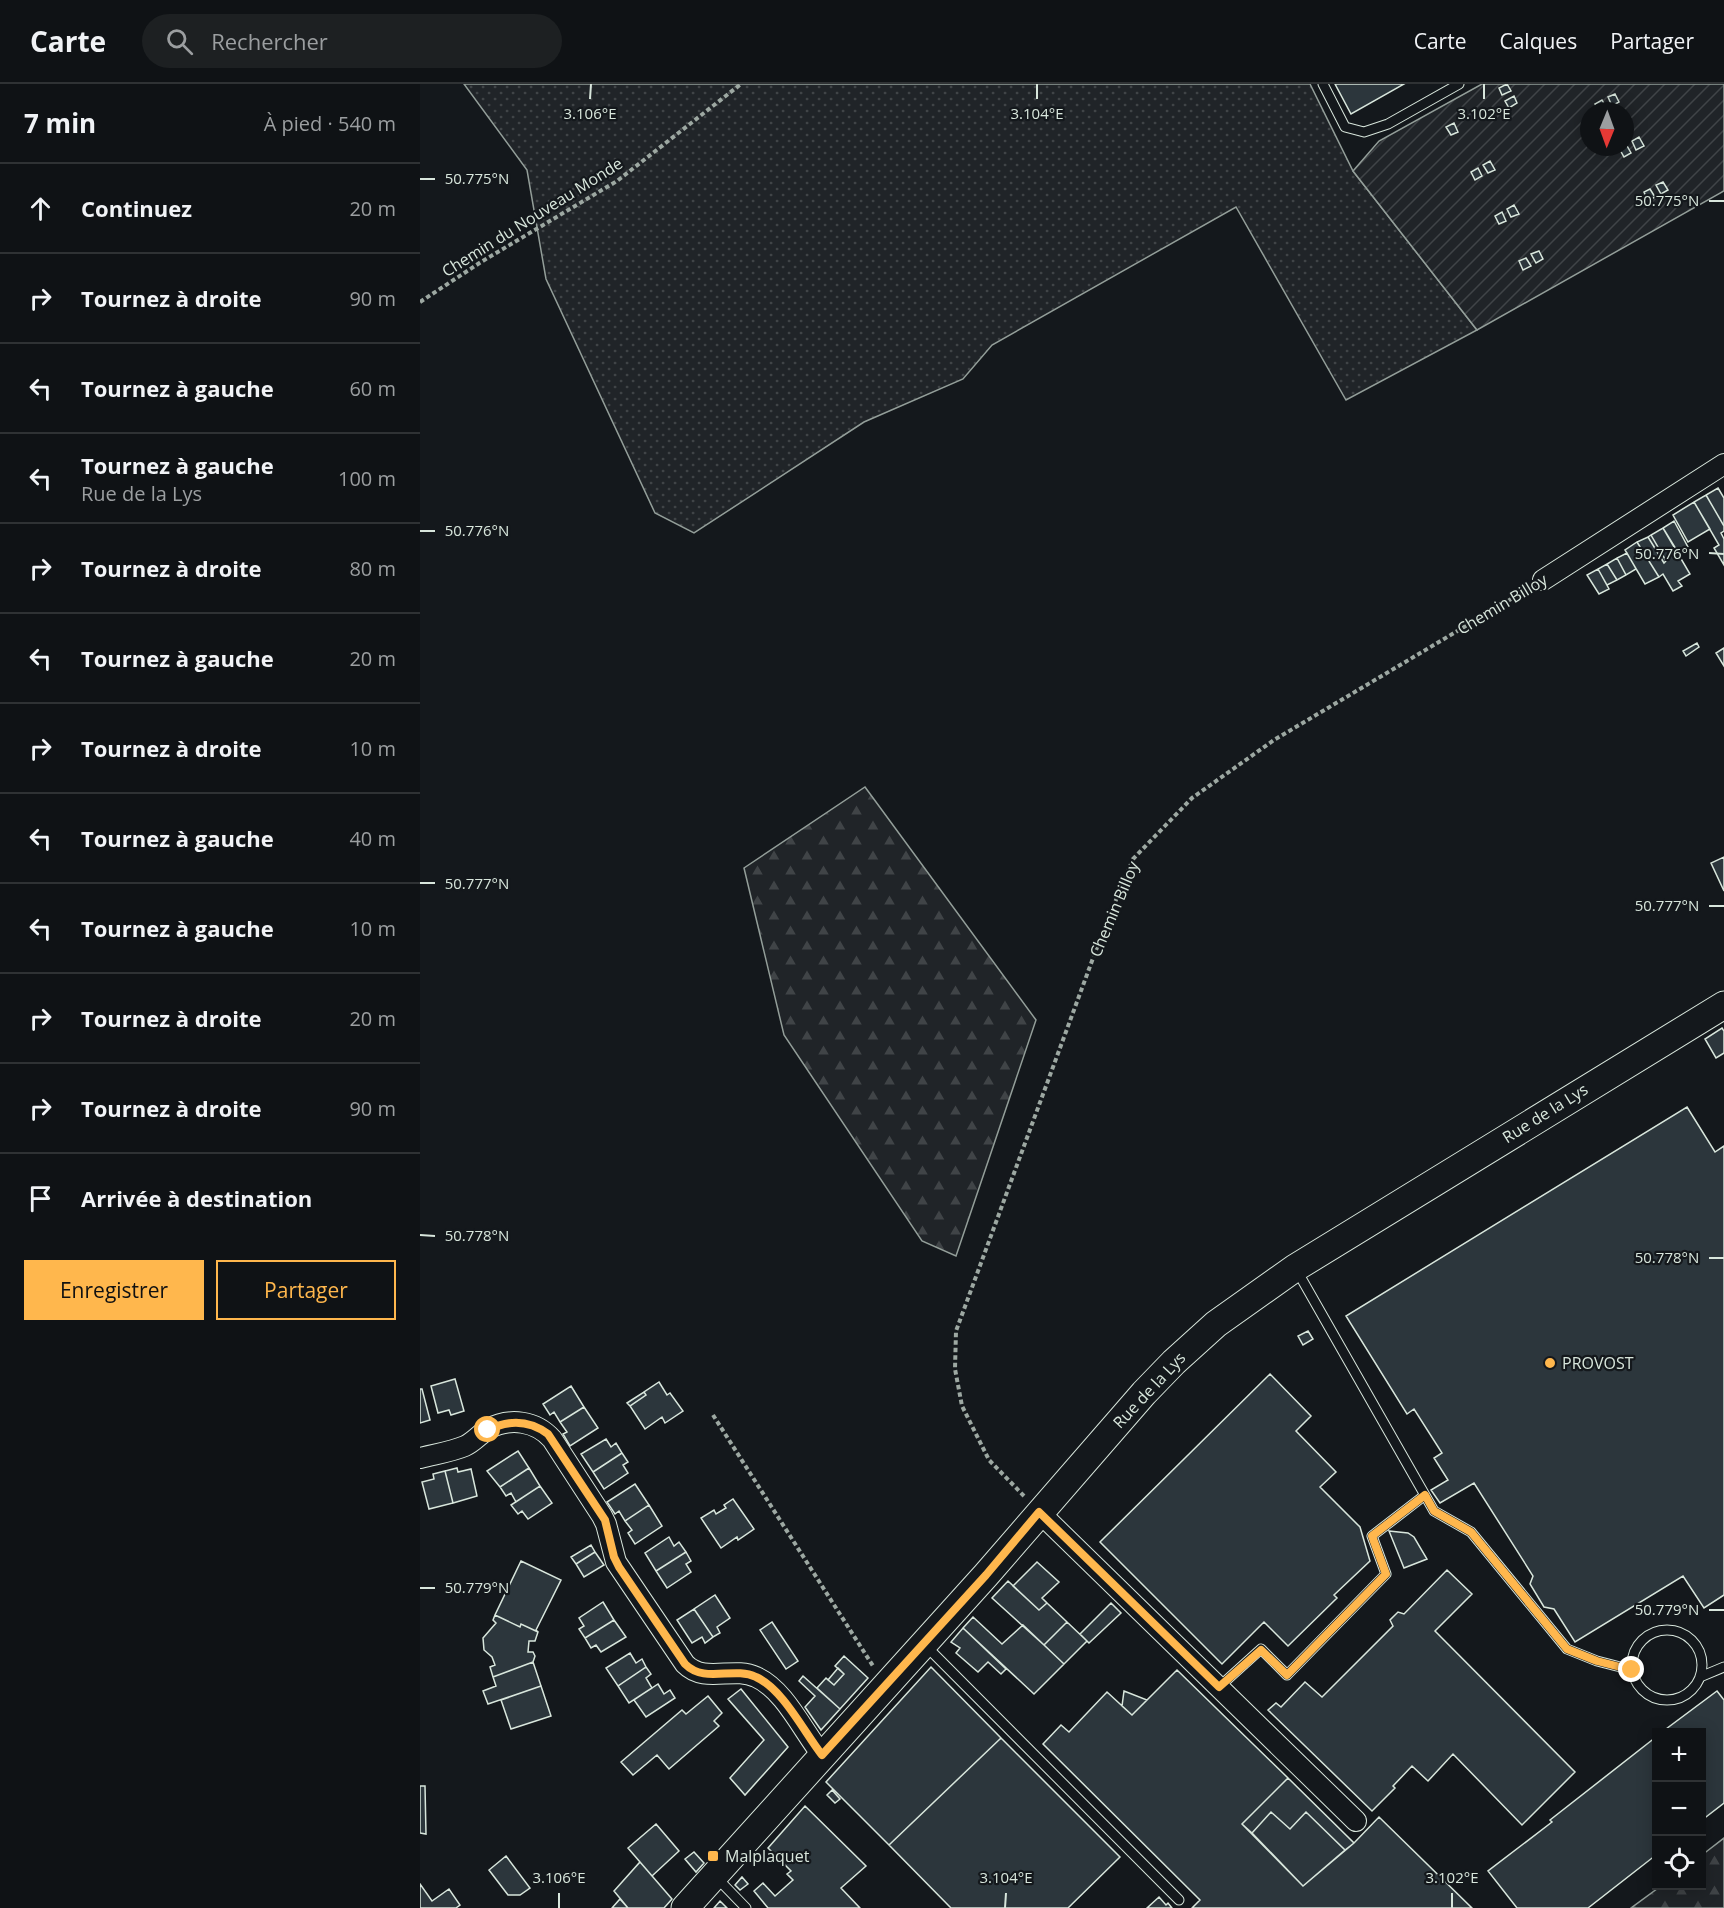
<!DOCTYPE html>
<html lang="fr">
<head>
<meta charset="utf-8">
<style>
	:root { --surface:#0f1215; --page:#1d2022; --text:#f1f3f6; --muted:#9b9ea0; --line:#2f3234; --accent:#ffb74d }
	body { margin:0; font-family:"Open Sans",sans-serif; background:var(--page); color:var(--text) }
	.controls { position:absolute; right:18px; bottom:18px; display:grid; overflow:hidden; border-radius:0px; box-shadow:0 3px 15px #0003 }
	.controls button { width:54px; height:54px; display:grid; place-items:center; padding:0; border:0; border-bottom:2px solid var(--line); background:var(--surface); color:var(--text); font:30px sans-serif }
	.compass { position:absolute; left:1160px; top:18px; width:54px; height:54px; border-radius:50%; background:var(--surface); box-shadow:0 3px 15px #0003; rotate:181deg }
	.stop { position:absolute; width:18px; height:18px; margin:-14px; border:4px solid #ffb74d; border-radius:50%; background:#fff }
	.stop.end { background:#ffb74d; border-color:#fff; box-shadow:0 2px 6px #0008 }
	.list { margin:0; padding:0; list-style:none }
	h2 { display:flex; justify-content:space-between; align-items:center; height:78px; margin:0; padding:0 24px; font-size:26px }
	h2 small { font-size:20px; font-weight:400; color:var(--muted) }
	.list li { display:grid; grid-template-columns:39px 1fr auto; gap:18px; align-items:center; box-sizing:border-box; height:90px; padding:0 24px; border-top:2px solid var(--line) }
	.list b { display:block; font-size:22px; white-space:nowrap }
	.list p { margin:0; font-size:20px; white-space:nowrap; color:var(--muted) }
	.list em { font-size:20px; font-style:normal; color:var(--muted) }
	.actions { display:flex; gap:12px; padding:18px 24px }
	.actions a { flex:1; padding:14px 0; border:2px solid var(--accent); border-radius:0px; text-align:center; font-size:21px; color:var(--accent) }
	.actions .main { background:var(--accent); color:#111 }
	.icon { flex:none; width:33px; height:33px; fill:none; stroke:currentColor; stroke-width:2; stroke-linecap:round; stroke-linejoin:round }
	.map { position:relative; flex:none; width:1304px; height:1824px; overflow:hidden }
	header { display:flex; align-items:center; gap:36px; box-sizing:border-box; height:84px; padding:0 30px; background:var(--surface); border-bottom:2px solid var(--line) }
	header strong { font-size:28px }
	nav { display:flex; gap:33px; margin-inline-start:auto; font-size:21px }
	.search { width:420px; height:54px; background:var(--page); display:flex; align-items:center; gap:15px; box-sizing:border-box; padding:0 21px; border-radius:33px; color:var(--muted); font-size:22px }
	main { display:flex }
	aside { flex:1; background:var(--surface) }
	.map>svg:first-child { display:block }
</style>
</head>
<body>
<header>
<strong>Carte</strong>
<div class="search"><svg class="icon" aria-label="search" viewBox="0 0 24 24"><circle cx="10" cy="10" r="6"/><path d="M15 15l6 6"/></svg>Rechercher</div>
<nav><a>Carte</a><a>Calques</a><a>Partager</a></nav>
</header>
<main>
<aside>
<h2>7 min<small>À pied · 540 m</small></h2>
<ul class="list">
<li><svg class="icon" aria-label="ahead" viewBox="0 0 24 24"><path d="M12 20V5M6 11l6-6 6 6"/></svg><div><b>Continuez</b></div><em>20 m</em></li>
<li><svg class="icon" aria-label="right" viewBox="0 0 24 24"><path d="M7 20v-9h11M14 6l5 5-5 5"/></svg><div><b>Tournez à droite</b></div><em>90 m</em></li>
<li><svg class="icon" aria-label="left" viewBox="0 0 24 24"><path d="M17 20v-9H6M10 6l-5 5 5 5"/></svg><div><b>Tournez à gauche</b></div><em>60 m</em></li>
<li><svg class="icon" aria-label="left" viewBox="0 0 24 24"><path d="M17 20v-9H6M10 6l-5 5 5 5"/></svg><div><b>Tournez à gauche</b><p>Rue de la Lys</p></div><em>100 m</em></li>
<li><svg class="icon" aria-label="right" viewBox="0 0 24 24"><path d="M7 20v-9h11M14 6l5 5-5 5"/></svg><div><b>Tournez à droite</b></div><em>80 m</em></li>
<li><svg class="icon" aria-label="left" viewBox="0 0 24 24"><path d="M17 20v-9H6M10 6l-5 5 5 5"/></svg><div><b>Tournez à gauche</b></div><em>20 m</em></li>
<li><svg class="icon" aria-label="right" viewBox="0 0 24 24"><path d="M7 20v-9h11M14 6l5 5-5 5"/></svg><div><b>Tournez à droite</b></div><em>10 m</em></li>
<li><svg class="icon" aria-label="left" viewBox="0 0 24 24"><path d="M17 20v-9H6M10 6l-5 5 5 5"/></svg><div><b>Tournez à gauche</b></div><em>40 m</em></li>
<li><svg class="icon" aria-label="left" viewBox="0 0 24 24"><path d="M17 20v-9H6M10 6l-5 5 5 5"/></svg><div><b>Tournez à gauche</b></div><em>10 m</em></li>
<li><svg class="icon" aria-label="right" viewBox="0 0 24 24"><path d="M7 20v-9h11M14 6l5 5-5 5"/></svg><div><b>Tournez à droite</b></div><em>20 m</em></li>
<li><svg class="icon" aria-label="right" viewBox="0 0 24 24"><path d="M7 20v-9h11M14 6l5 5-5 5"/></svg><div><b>Tournez à droite</b></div><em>90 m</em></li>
<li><svg class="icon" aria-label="arrive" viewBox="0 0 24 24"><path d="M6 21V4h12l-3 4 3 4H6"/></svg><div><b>Arrivée à destination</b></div></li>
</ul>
<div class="actions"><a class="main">Enregistrer</a><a>Partager</a></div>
</aside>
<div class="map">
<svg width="1304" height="1824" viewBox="0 0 1304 1824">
	<defs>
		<pattern id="grass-dots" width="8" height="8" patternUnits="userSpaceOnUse" patternTransform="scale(1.5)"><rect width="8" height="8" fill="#202428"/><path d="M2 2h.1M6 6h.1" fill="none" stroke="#404447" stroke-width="1.8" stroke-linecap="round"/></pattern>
		<pattern id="forest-firs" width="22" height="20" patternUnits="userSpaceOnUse" patternTransform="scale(1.5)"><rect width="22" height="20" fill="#202428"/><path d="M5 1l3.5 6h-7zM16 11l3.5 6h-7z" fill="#404447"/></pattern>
		<pattern id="garden-furrows" width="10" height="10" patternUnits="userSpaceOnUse" patternTransform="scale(1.5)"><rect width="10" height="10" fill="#202428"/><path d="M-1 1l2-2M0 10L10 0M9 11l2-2" fill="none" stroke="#404447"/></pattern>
	</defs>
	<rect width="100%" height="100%" fill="#14181c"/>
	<!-- grass -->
	<path fill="url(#grass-dots)" stroke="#939e99" stroke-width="1.5" d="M44,0H890L933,87L1057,246L926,316L816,123L572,261L543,295L444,338L274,449L235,429L126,195L107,86Z"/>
	<!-- forest -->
	<path fill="url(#forest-firs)" stroke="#939e99" stroke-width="1.5" d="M445,703L616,936L536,1172L502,1157L364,951L324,784Z
		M1304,1754V1824H1211L1241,1802H1282V1771Z"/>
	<!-- garden -->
	<path fill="url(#garden-furrows)" stroke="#939e99" stroke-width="1.5" fill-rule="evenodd" d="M1062,0H1304V107L1057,246L933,87L959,57ZM1169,27H1205V63H1169Z"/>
	<!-- building -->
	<path fill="#2c363c" stroke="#d8e6dc" stroke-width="1.5" d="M915,0H984L931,30Z
		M1087,0L1091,7L1082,11L1079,4Z
		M1195,10L1199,18L1192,22L1188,13Z
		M1094,12L1097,19L1089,24L1085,17Z
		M1182,16L1187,25L1179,27L1175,20Z
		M1034,39L1038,48L1031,51L1026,43Z
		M1219,53L1224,62L1216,66L1212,57Z
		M1206,60L1211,69L1204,73L1199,64L1205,63Z
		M1070,77L1075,86L1068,89L1063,81Z
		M1058,84L1062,92L1055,96L1051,88Z
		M1243,98L1248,106L1241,110L1236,101Z
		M1230,105L1235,113L1228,117L1224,108Z
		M1094,121L1099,130L1091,133L1087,125Z
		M1082,128L1086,137L1079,140L1075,132Z
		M1119,167L1123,175L1116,179L1111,170Z
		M1106,174L1111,182L1103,186L1099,177Z
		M1298,404L1304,414V442L1286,411Z
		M1286,411L1304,442V447L1301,449L1304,455V481L1294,464L1299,461L1274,418Z
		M1274,418L1290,445L1268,458L1253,431Z
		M1254,437L1269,465L1259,470L1243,444Z
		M1243,444L1270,490L1258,497L1262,502L1253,507L1243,490L1239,493L1217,458L1228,453L1244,479L1246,477L1231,451Z
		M1231,451L1246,477L1244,479L1228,453Z
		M1217,458L1239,493L1225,500L1205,466Z
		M1207,469L1216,485L1206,491L1197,474Z
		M1197,474L1206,491L1197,496L1187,480Z
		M1187,480L1197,496L1187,501L1178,485Z
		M1178,485L1189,505L1179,510L1167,491Z
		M1277,559L1279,563L1266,572L1263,567Z
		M1304,564V582L1296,569Z
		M1304,773V807L1291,779Z
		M1302,944L1304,947V969L1296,974L1285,955Z
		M1267,1023L1295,1068L1304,1062V1511L1284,1524L1263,1492L1155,1558L1134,1525L1124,1523L1110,1500L1113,1492L1054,1399L1020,1419L1011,1406L1028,1396L1014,1374L1022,1369L994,1325L987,1330L926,1232Z
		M888,1247L893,1255L883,1261L878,1252Z
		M850,1290L891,1332L876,1347L916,1388L900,1403L940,1443L950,1477L914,1511L917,1514L868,1562L844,1538L802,1580L680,1458Z
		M35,1295L44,1327L31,1331L29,1326L18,1329L11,1302Z
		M239,1298L247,1311L250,1309L263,1327L245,1339L242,1333L225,1345L210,1322L226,1311L224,1308Z
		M151,1302L164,1323L140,1338L134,1328L130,1331L123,1320Z
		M0,1305H2L10,1336L0,1339Z
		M224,1308L226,1311L210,1322L207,1319Z
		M164,1323L178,1344L150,1362L143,1350L147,1348L140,1338Z
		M186,1355L191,1363L196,1359L202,1369L173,1388L161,1370Z
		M98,1367L109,1384L80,1403L67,1387Z
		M202,1369L208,1378L203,1381L208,1389L184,1405L173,1388Z
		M37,1384L38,1388L51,1385L57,1412L33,1419L25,1387Z
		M109,1384L120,1402L96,1418L91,1409L86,1412L80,1403Z
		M25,1387L33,1419L9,1425L2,1398L14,1395L13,1390Z
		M215,1400L229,1421L205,1437L199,1427L195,1430L187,1418Z
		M120,1402L132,1419L108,1435L102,1427L98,1430L91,1421Z
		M313,1415L334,1445L318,1456L317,1453L301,1464L281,1434L294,1426L296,1430L306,1424L304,1421Z
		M229,1421L242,1442L215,1460L208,1449L212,1446L205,1437Z
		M969,1447L988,1449L994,1453L1007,1475L984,1484Z
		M249,1453L254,1462L259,1458L266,1468L236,1487L225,1469Z
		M171,1461L175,1468L156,1480L151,1473Z
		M175,1468L184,1481L164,1493L156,1480Z
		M266,1468L271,1477L266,1480L271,1488L247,1504L236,1487Z
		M101,1477L141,1496L116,1546L118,1548L101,1540L100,1543L75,1531Z
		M617,1478L639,1498L622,1514L627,1519L619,1526L593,1502Z
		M1027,1486L1052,1510L1015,1547L1155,1688L1102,1741L1033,1670L1008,1697L992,1682L973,1702L975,1704L952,1727L848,1626L856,1619L861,1623L885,1598L902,1613L973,1542L970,1536L978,1528L984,1530Z
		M588,1497L619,1526L627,1519L647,1538L624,1561L572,1514Z
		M295,1511L310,1534L297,1543L300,1549L293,1553L274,1525Z
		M183,1518L194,1536L165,1554L159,1545L164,1542L159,1534Z
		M691,1519L701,1529L669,1559L660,1550Z
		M274,1525L293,1553L285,1559L282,1553L272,1559L257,1536Z
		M75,1531L100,1543L101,1540L118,1548L115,1557H109L108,1568H113L115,1572L113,1578L73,1593L70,1583L75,1581L72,1573L64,1566L63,1554L76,1539L73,1536Z
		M553,1533L582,1560L603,1541L644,1580L614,1610L543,1544Z
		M194,1536L206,1553L181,1568L176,1561L171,1564L165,1554Z
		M352,1538L378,1577L366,1585L340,1546Z
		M647,1538L667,1557L644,1580L624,1561Z
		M543,1544L586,1585L581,1590L568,1578L558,1588L536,1569L540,1564L531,1558Z
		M210,1569L216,1579L222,1575L226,1583L198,1602L186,1584Z
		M424,1572L448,1594L420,1625L397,1604L406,1594L414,1601L424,1590L415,1582Z
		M113,1578L121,1602L68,1620L63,1607L76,1602L73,1593Z
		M226,1583L231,1590L226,1594L232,1604L209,1619L198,1602Z
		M511,1583L581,1654L469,1761L406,1698Z
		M418,1584L424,1590L414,1601L408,1596Z
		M757,1586L868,1694L822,1740L883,1802L934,1759L959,1733L1052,1824H772L780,1816L623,1660L641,1641L649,1648L687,1608L712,1631Z
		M383,1592L420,1625L401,1646L385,1623L395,1612L379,1597Z
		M238,1600L244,1610L250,1606L255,1614L226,1633L214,1616Z
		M121,1602L131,1632L91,1645L81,1616Z
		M321,1605L368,1663L325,1711L310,1694L344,1656L308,1615Z
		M704,1607L727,1616L712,1631L702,1622Z
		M1297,1607L1304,1616V1719L1282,1736V1648H1242Z
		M288,1612L302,1629L294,1637L299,1642L249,1685L237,1671L213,1691L201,1678L262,1626L266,1630Z
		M1236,1653V1771L1168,1824H1097L1068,1787L1132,1738L1130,1736Z
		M581,1654L700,1773L648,1824H531L469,1761Z
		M868,1694L934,1759L925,1766L886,1728L870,1745L851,1728L832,1749L822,1740Z
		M0,1702H5L6,1750L0,1749Z
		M412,1706L420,1715L415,1719L407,1711Z
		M385,1722L446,1782L421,1804L440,1824H348L334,1807L343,1799L355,1812L373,1796L367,1790L371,1787L348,1764Z
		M851,1728L870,1745L886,1728L925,1766L883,1802L832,1749Z
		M236,1740L259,1767L232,1792L208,1764Z
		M274,1768L284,1779L276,1788L265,1775Z
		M86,1772L110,1804L100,1811H88L69,1786Z
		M220,1778L252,1815L244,1824H208L194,1807Z
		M322,1793L328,1800L320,1806L315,1801Z
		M0,1800L12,1817L29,1805L40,1821L36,1824H0Z
		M739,1813L746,1821L748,1819L752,1824H727Z
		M200,1815L208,1824H192Z
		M300,1817L307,1824H294Z"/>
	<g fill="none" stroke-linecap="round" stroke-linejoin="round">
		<defs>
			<path id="service" d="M903,0L925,43L944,48L968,40L1039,0
				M876,1185L1014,1427L1051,1448L1147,1565L1177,1577L1212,1586
				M1212 1581a35 35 0 1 1 70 0a35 35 0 1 1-70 0Z
				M505,1561L759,1816
				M1280,1593L1304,1583
				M799,1603L841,1565L867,1591L966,1490L952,1452L1005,1411
				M296,1793L326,1824"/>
			<path id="minor" d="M1123,496L1304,380
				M0,1374C15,1370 31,1368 45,1362C54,1358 60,1350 68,1345C90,1333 116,1337 132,1355L182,1432L186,1440L196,1478L265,1580C285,1600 313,1582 336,1593C364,1605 383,1647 402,1671
				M619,1428L936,1737"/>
			<path id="secondary" d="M265,1824L566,1491L724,1309L754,1278L796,1240L875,1184L1304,921"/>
		</defs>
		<!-- service casing -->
		<use href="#service" stroke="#d8e6dc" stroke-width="11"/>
		<!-- minor casing -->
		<use href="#minor" stroke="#d8e6dc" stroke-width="22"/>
		<!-- secondary casing -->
		<use href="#secondary" stroke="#d8e6dc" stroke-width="29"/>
		<!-- path -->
		<path stroke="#9da8a2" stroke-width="4" stroke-dasharray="4.5 3" stroke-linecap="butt" d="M0,218L61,178L197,97L321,0
			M293,1331L453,1582
			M604,1412L569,1376L542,1322L535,1285L536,1247L683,847L713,775L772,714L854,656L1108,505"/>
		<!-- service -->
		<use href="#service" stroke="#14181c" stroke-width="9"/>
		<!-- minor -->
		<use href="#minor" stroke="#14181c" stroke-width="20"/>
		<!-- secondary -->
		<use href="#secondary" stroke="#14181c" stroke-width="27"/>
	</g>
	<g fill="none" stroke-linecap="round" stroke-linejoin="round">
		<!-- route -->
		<path stroke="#ffb74d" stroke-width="8" d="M68,1346C88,1336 109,1336 128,1350L185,1436L194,1473L199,1483L265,1580C285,1600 313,1582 336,1593C363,1605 384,1648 402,1671L566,1491L619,1428L799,1603L841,1566L867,1591L966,1490L952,1452L1005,1411L1014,1427L1051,1448L1147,1565L1177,1577L1212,1586"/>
	</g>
	<!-- ticks -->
	<path fill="none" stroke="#d8e6dc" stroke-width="2" d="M170,15L171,0M617,15V0M1064,15V0M0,95H15M1289,117H1304M0,447H15M1289,469L1304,470M0,799H15M1289,822H1304M0,1151L15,1152M1289,1174H1304M0,1504H15M1289,1526H1304M139,1824V1809M585,1824L586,1809M1032,1824V1809"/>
	<!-- markers -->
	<g fill="#ffb74d" stroke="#14181c" stroke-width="2">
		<circle cx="1130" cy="1279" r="6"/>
		<rect x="287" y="1766" width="12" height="12" rx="3"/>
	</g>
	<g text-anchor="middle" stroke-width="4.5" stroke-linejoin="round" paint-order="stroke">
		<!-- street labels -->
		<g font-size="16" fill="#d8e6dc" stroke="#14181c">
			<text transform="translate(112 133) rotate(-32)" y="6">Chemin du Nouveau Monde</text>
			<text transform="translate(1082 520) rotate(-31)" y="6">Chemin Billoy</text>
			<text transform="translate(694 825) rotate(-67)" y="6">Chemin Billoy</text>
			<text transform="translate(1125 1029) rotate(-32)" y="6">Rue de la Lys</text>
			<text transform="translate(729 1306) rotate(-47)" y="6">Rue de la Lys</text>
		</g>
		<!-- poi labels -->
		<g font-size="16" fill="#d8e6dc" stroke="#14181c" text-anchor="start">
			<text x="1142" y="1285">PROVOST</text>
			<text x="305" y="1778">Malplaquet</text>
		</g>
	</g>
	<g font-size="15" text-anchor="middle" fill="#d8e6dc" stroke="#14181c" stroke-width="4.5" stroke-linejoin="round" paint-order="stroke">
		<text x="170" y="35">3.106°E</text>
		<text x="617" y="35">3.104°E</text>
		<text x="1064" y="35">3.102°E</text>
		<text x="57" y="100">50.775°N</text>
		<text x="1247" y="122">50.775°N</text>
		<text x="57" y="452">50.776°N</text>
		<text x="1247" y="475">50.776°N</text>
		<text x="57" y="805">50.777°N</text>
		<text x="1247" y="827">50.777°N</text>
		<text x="57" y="1157">50.778°N</text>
		<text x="1247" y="1179">50.778°N</text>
		<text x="57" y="1509">50.779°N</text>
		<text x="1247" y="1531">50.779°N</text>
		<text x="139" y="1799">3.106°E</text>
		<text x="586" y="1799">3.104°E</text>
		<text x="1032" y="1799">3.102°E</text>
	</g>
</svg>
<div class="controls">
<button>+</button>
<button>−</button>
<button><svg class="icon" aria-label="locate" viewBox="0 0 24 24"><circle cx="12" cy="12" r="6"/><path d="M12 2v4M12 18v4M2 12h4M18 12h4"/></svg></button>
</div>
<svg class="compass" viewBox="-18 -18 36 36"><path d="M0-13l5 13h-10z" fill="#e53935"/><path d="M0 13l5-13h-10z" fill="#9b9ea0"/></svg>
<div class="stop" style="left:68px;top:1346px"></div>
<div class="stop end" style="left:1212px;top:1586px"></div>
</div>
</main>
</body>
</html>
